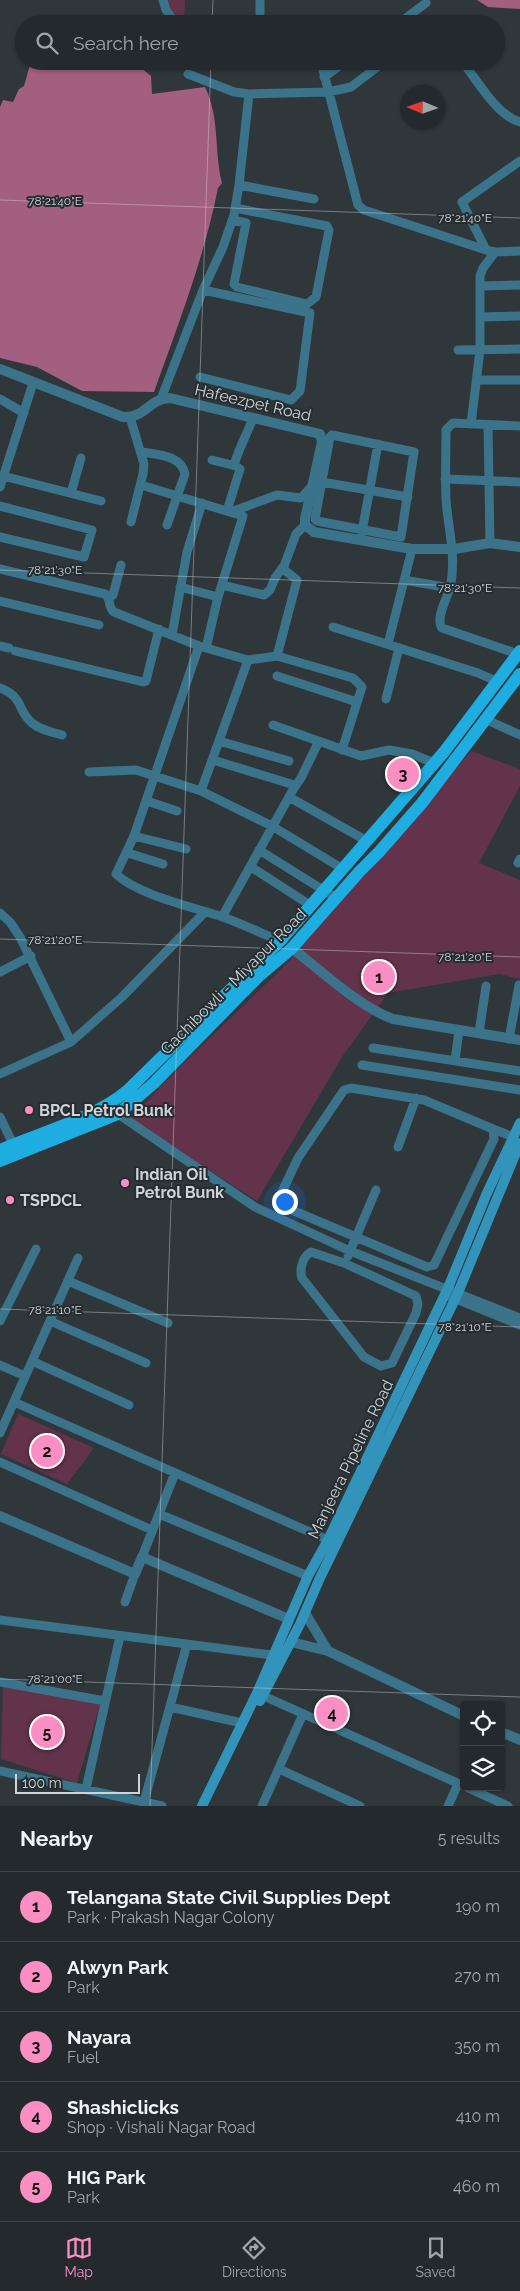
<!DOCTYPE html>
<html lang="en">
<head>
<meta charset="utf-8">
<style>
	:root { --surface:#23292c; --page:#2f3538; --text:#f1f3f6; --muted:#a3a6a9; --line:#404548; --accent:#fb8fc4 }
	body { margin:0; font-family:Raleway,sans-serif; background:var(--page); color:var(--text) }
	.controls { position:absolute; right:15px; bottom:15px; display:grid; overflow:hidden; border-radius:5px; box-shadow:0 1px 4px #0004 }
	.controls button { width:45px; height:45px; display:grid; place-items:center; padding:0; border:0; border-bottom:1px solid var(--line); background:var(--surface); color:var(--text); font:25px sans-serif }
	.compass { position:absolute; left:400px; top:85px; width:45px; height:45px; border-radius:50%; background:var(--surface); box-shadow:0 1px 4px #0004; rotate:272deg }
	.scale { position:absolute; left:15px; bottom:12px; width:125px; box-sizing:border-box; padding-left:5px; border:2px solid #cfd4d7; border-top:0; font-size:14px; line-height:18px; white-space:nowrap; color:#cfd4d7; -webkit-text-stroke:4px #252d31; paint-order:stroke }
	.you { position:absolute; left:284px; top:1201px; width:18px; height:18px; margin:-12px; border:4px solid #fff; border-radius:50%; background:#1a73e8; box-shadow:0 0 0 8px #1a73e833 }
	.badge { display:grid; place-items:center; width:32px; height:32px; border-radius:50%; background:var(--accent); color:#111; font-size:16px; font-weight:700 }
	.pin { position:absolute; translate:-50% -50%; border:2px solid #fff; box-shadow:0 1px 5px #0006 }
	.list { margin:0; padding:0; list-style:none }
	h2 { display:flex; justify-content:space-between; align-items:center; height:65px; margin:0; padding:0 20px; font-size:21px }
	h2 small { font-size:16px; font-weight:400; color:var(--muted) }
	.list li { display:grid; grid-template-columns:32px 1fr auto; gap:15px; align-items:center; box-sizing:border-box; height:70px; padding:0 20px; border-top:1px solid var(--line) }
	.list b { display:block; font-size:19px; white-space:nowrap }
	.list p { margin:0; font-size:16px; white-space:nowrap; color:var(--muted) }
	.list em { font-size:16px; font-style:normal; color:var(--muted) }
	.icon { flex:none; width:28px; height:28px; fill:none; stroke:currentColor; stroke-width:2; stroke-linecap:round; stroke-linejoin:round }
	.map { position:relative; flex:none; width:520px; height:1806px; overflow:hidden }
	.search { position:absolute; background:var(--surface); box-shadow:0 1px 4px #0004; left:15px; right:15px; top:15px; height:55px; display:flex; align-items:center; gap:12px; box-sizing:border-box; padding:0 18px; border-radius:28px; color:var(--muted); font-size:19px }
	.sheet { height:415px; background:var(--surface) }
	nav { display:flex; justify-content:space-around; align-items:center; box-sizing:border-box; height:70px; border-top:1px solid var(--line); background:var(--surface); font-size:14px; color:var(--muted) }
	nav a { display:grid; justify-items:center; gap:2px }
	nav .on { color:var(--accent) }
	.map>svg:first-child { display:block }
</style>
</head>
<body>
<div class="map">
<svg width="520" height="1806" viewBox="0 0 520 1806">
	<rect width="100%" height="100%" fill="#2f373b"/>
	<!-- green -->
	<path fill="#63334b" d="M168,0H185L184,21L181,22L171,11Z
		M471,751L520,769V786L479,863L520,880V979L499,974L388,993L342,1057L257,1201L130,1119L181,1066L289,961Z
		M18,1414L94,1448L67,1484L1,1454Z
		M3,1684L100,1705L77,1783L1,1759Z"/>
	<!-- water -->
	<path fill="#a25f7f" d="M477,0H520V9L488,7Z
		M31,61H133L151,76L152,94L205,87C220,117 214,151 222,183L218,188C204,258 178,325 154,392L82,391L37,367L0,358V107L3,100L13,102L19,89L24,86Z"/>
	<g fill="none" stroke-linecap="round" stroke-linejoin="round">
		<!-- minor -->
		<path stroke="#3b738b" stroke-width="9" d="M163,0L166,10L176,24
			M260,24V0
			M398,24L426,3
			M462,61C477,80 497,116 520,122
			M322,66L358,205L364,210L486,250L495,252L520,251
			M188,74L234,92L249,94
			M324,77L346,61
			M239,185L249,94L328,92L351,87L385,61
			M233,220L246,223L234,284L237,287L307,304L316,297L329,230L327,226L235,208
			M486,250L462,202L520,161
			M480,286L520,285
			M480,317L520,316
			M458,350L520,349
			M200,377L291,400L300,391L310,313L203,290
			M477,380H520
			M0,399L24,413
			M161,399L203,290L223,247L234,215L239,185L314,199
			M130,417L144,464L143,474L131,522
			M471,424L480,350V276L483,268L495,252
			M488,425L490,543
			M332,435L414,452L401,537L317,521L315,519L330,437Z
			M142,452C158,455 181,455 185,474L167,525
			M212,460L236,466L240,469L227,511
			M234,465C239,448 247,434 253,418
			M3,476L101,501
			M445,479L520,482
			M322,482L408,497
			M141,485L243,516L218,597L206,648
			M0,487L33,383
			M71,493L81,458
			M0,506L92,530L84,557L0,537
			M231,512L277,495L301,498L311,487
			M361,537L378,444
			M0,569L105,594C112,599 107,607 114,612L199,646L248,660L277,656L353,678L362,687L342,750
			M404,580L450,588
			M222,585L264,595L270,590L275,578L284,566L296,534L305,525
			M180,587L218,597
			M109,598L113,595L121,565
			M0,601L99,625
			M333,627L478,673L496,681
			M172,635L187,552L202,503
			M388,644L412,549
			M0,646L9,648
			M199,646L134,836L116,874C138,895 193,907 223,917C242,924 261,933 280,941
			M15,651L143,682L146,681L159,629
			M518,654L442,628C435,619 447,598 450,588C457,557 448,530 446,499C445,476 446,453 446,430L453,423L520,426
			M277,656L297,580L282,568
			M277,676L357,702
			M0,688C25,698 16,709 32,723C40,730 52,732 62,735
			M386,699L399,648
			M485,719L520,735
			M273,725L361,756L389,750L412,754L434,763
			M219,741L289,761
			M213,760L291,784L294,788L222,917
			M89,772L136,770L201,791L272,826L343,869
			M294,788L301,778L319,741
			M201,791L248,660
			M289,797L367,841
			M147,801L177,811
			M134,836L186,849
			M259,850L336,898
			M128,853L163,864
			M518,863L520,859
			M251,867L310,905
			M0,913L10,922L20,937L71,1042
			M0,972L31,956
			M479,1033L486,986
			M509,1039L519,985
			M373,1048L520,1071
			M455,1061L459,1030
			M362,1065L520,1090
			M0,1074L71,1042L122,997L204,913
			M351,1088L424,1100L493,1129L494,1139L434,1265L427,1267L287,1208L280,1200V1196L298,1158L344,1090Z
			M118,1114L255,1207L350,1251L520,1318
			M0,1117L13,1144
			M493,1129L514,1137
			M398,1147L416,1098
			M311,1252L344,1263L416,1296L418,1304L416,1313L392,1363L381,1366L364,1357L302,1278C299,1269 303,1256 311,1252Z
			M348,1256L376,1190
			M68,1281L168,1323
			M449,1296L520,1325
			M0,1321L36,1249
			M50,1321L146,1363
			M32,1361L129,1405
			M0,1365L25,1376
			M14,1402L328,1540
			M0,1433L78,1258
			M0,1462L152,1530
			M159,1514L308,1576
			M142,1557L175,1473
			M125,1602L135,1574
			M0,1620L272,1655
			M0,1682L105,1701
			M257,1693L464,1786
			M170,1707L242,1723
			M279,1769L360,1806
			M0,1771L162,1806
			M466,1787L508,1806
			M86,1789L120,1636
			M144,1802L187,1644
			M262,1806L303,1714
			M448,1806L458,1784"/>
		<!-- tertiary -->
		<path stroke="#3b738b" stroke-width="10" d="M0,369L123,417C146,418 148,399 170,398L320,434L322,442L305,519V525L314,532L412,549H454L490,543L520,547
			M292,948C320,970 361,1008 393,1019L520,1040
			M0,1516L135,1574L142,1557L289,1619
			M305,1613L328,1651
			M291,1642L328,1651L464,1716
			M501,1732L520,1740"/>
		<!-- secondary -->
		<path stroke="#3294bb" stroke-width="10" d="M260,1701L300,1624L319,1580L457,1295L520,1143
			M202,1806L257,1693L308,1576L328,1540L448,1288L487,1193L520,1123"/>
		<!-- primary -->
		<path stroke="#1dade0" stroke-width="12" d="M0,1150C41,1132 94,1119 128,1090L280,941L444,752L520,651
			M0,1161L118,1114L154,1083L258,977L292,948L360,871L379,852L422,803L520,674"/>
	</g>
	<!-- ticks -->
	<path fill="none" stroke="#cfd4d7" stroke-width="1" stroke-opacity="0.45" d="M212,24L213,0M0,200L520,218M0,570L520,588M0,939L520,957M0,1309L520,1327M0,1679L520,1697M150,1806L211,61"/>
	<!-- markers -->
	<g fill="#fb8fc4" stroke="#252d31" stroke-width="2">
		<circle cx="29" cy="1110" r="5"/>
		<circle cx="125" cy="1183" r="5"/>
		<circle cx="10" cy="1200" r="5"/>
	</g>
	<g text-anchor="middle" stroke-width="4" stroke-linejoin="round" paint-order="stroke">
		<!-- street labels -->
		<g font-size="16" fill="#cfd4d7" stroke="#252d31">
			<text transform="translate(253 402) rotate(13)" y="6">Hafeezpet Road</text>
			<text transform="translate(233 981) rotate(-45)" y="6">Gachibowli - Miyapur Road</text>
			<text transform="translate(350 1459) rotate(-64)" y="6">Manjeera Pipeline Road</text>
		</g>
		<!-- poi labels -->
		<g font-size="16" font-weight="bold" fill="#cfd4d7" stroke="#252d31" text-anchor="start">
			<text x="39" y="1116">BPCL Petrol Bunk</text>
			<text x="135" y="1180">Indian Oil<tspan x="135" dy="18">Petrol Bunk</tspan></text>
			<text x="20" y="1206">TSPDCL</text>
		</g>
	</g>
	<g font-size="12" text-anchor="middle" fill="#cfd4d7" stroke="#252d31" stroke-width="4" stroke-linejoin="round" paint-order="stroke">
		<text x="55" y="205">78°21'40"E</text>
		<text x="465" y="222">78°21'40"E</text>
		<text x="55" y="574">78°21'30"E</text>
		<text x="465" y="592">78°21'30"E</text>
		<text x="55" y="944">78°21'20"E</text>
		<text x="465" y="961">78°21'20"E</text>
		<text x="55" y="1314">78°21'10"E</text>
		<text x="465" y="1331">78°21'10"E</text>
		<text x="55" y="1683">78°21'00"E</text>
	</g>
</svg>
<div class="controls">
<button><svg class="icon" aria-label="locate" viewBox="0 0 24 24"><circle cx="12" cy="12" r="6"/><path d="M12 2v4M12 18v4M2 12h4M18 12h4"/></svg></button>
<button><svg class="icon" aria-label="layers" viewBox="0 0 24 24"><path d="M12 4l9 5-9 5-9-5zM3 14l9 5 9-5"/></svg></button>
</div>
<svg class="compass" viewBox="-18 -18 36 36"><path d="M0-13l5 13h-10z" fill="#e53935"/><path d="M0 13l5-13h-10z" fill="#a3a6a9"/></svg>
<div class="scale">100 m</div>
<div class="you"></div>
<div class="pin badge" style="left:379px;top:977px">1</div>
<div class="pin badge" style="left:47px;top:1451px">2</div>
<div class="pin badge" style="left:403px;top:774px">3</div>
<div class="pin badge" style="left:332px;top:1713px">4</div>
<div class="pin badge" style="left:47px;top:1732px">5</div>
<div class="search"><svg class="icon" aria-label="search" viewBox="0 0 24 24"><circle cx="10" cy="10" r="6"/><path d="M15 15l6 6"/></svg>Search here</div>
</div>
<section class="sheet">
<h2>Nearby<small>5 results</small></h2>
<ul class="list">
<li><span class="badge">1</span><div><b>Telangana State Civil Supplies Dept</b><p>Park · Prakash Nagar Colony</p></div><em>190 m</em></li>
<li><span class="badge">2</span><div><b>Alwyn Park</b><p>Park</p></div><em>270 m</em></li>
<li><span class="badge">3</span><div><b>Nayara</b><p>Fuel</p></div><em>350 m</em></li>
<li><span class="badge">4</span><div><b>Shashiclicks</b><p>Shop · Vishali Nagar Road</p></div><em>410 m</em></li>
<li><span class="badge">5</span><div><b>HIG Park</b><p>Park</p></div><em>460 m</em></li>
</ul>
</section>
<nav>
<a class="on"><svg class="icon" aria-label="map" viewBox="0 0 24 24"><path d="M3 6l6-2 6 2 6-2v14l-6 2-6-2-6 2zM9 4v14M15 6v14"/></svg>Map</a>
<a><svg class="icon" aria-label="directions" viewBox="0 0 24 24"><path d="M12 3l9 9-9 9-9-9zM9 14v-3h6M13 9l2 2-2 2"/></svg>Directions</a>
<a><svg class="icon" aria-label="saved" viewBox="0 0 24 24"><path d="M7 4h10v16l-5-4-5 4z"/></svg>Saved</a>
</nav>
</body>
</html>
